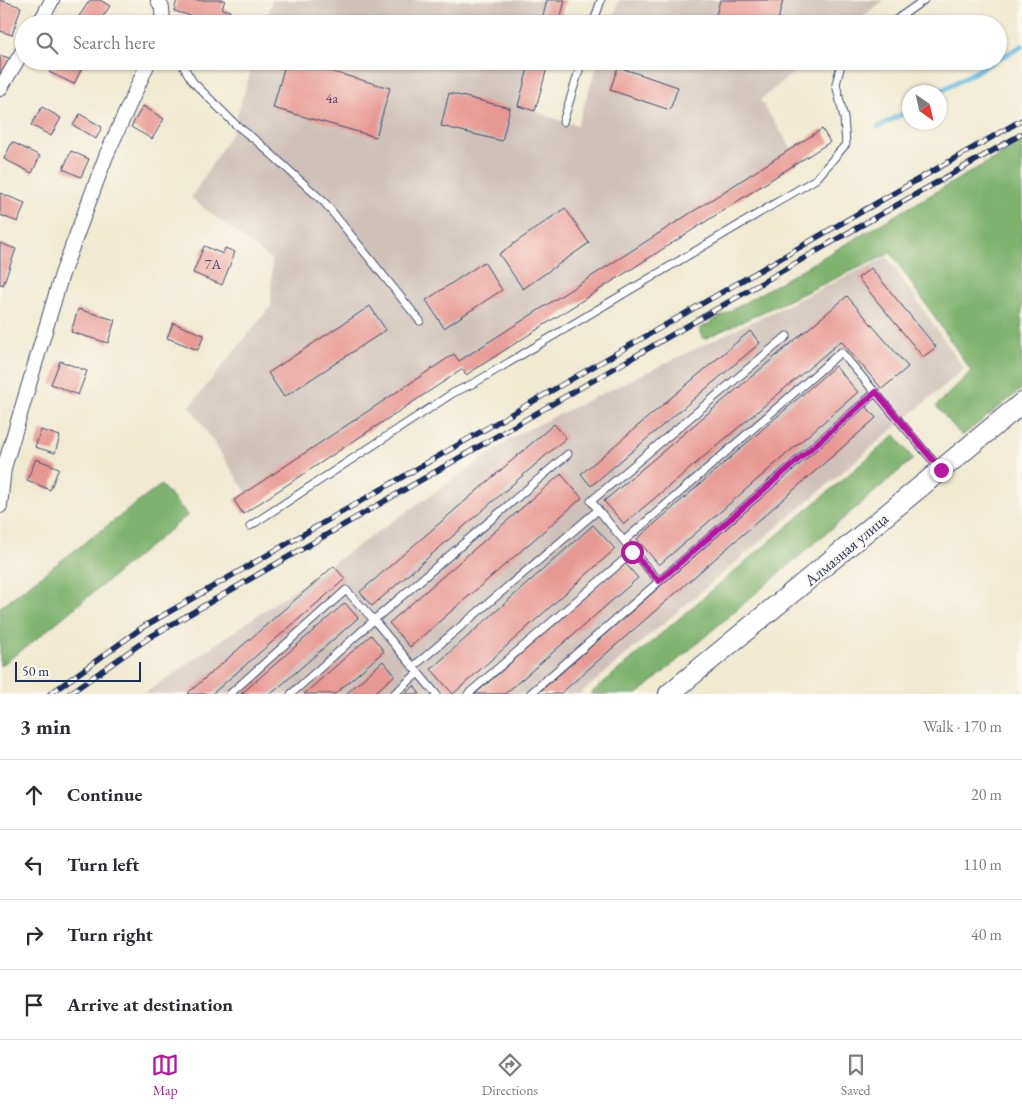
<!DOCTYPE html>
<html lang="en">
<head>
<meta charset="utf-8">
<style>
	:root { --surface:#fff; --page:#f2f2f3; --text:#2b2b33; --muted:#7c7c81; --line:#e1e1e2; --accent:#b5179e }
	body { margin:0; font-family:"EB Garamond",serif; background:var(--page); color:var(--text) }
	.compass { position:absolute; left:902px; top:85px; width:45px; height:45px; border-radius:50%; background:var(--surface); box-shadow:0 1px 4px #0004; rotate:146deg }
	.scale { position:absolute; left:15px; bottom:12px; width:126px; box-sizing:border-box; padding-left:5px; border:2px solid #1b2f5e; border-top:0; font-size:14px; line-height:18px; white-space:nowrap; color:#1b2f5e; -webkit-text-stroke:4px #fbf7ec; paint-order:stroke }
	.stop { position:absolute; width:15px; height:15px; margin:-11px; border:4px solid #b5179e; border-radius:50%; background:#fff }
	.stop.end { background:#b5179e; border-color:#fff; box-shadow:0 1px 5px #0008 }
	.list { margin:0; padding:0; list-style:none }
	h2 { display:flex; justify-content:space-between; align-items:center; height:65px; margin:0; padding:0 20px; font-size:21px }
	h2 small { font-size:16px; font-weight:400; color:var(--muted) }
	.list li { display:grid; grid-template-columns:32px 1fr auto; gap:15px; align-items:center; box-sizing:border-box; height:70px; padding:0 20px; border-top:1px solid var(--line) }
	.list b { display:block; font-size:19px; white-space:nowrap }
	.list em { font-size:16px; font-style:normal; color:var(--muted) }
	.icon { flex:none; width:28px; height:28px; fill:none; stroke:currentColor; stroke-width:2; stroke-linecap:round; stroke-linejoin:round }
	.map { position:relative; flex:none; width:1022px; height:694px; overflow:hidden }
	.search { position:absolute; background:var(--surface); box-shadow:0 1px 4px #0004; left:15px; right:15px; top:15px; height:55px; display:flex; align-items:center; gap:12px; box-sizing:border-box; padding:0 18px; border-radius:28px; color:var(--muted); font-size:19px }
	.sheet { height:345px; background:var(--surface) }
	nav { display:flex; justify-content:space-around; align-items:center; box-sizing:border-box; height:70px; border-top:1px solid var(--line); background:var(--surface); font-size:14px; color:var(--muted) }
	nav a { display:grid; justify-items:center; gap:2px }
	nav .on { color:var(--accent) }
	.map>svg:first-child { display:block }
</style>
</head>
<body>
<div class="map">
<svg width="1022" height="694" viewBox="0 0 1022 694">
	<rect width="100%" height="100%" fill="#fbf7ec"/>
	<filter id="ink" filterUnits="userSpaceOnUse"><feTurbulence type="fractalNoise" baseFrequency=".02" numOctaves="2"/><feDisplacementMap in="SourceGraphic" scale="10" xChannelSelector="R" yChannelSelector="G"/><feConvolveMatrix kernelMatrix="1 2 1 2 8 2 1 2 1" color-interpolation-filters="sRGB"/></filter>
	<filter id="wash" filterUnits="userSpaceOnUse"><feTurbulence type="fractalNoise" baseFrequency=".0096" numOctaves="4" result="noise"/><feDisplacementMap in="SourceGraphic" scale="20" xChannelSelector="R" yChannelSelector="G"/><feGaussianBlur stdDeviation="1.12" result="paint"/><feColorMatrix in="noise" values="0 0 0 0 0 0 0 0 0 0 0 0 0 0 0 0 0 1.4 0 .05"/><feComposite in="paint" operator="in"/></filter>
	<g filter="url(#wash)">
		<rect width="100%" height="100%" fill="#f0ead1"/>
		<!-- industrial -->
		<path fill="#cec1ba" d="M272,0H547L541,24H265Z
			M619,0H884L854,24H611Z
			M254,61H530L518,106L535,111L563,122L577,125L599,61H808L760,100L792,149L459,361L454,354L246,492L190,406L271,306L272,260L191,198L231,134Z
			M887,257L964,369L580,694H144L520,433Z"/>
		<!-- forest -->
		<path fill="#7fb26e" stroke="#4d7066" d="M1022,142V389L962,436L936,406L971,371L891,253L704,339L699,329Z
			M895,435L913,459L638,694H590Z
			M161,485L188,515L29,645L0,666V607Z"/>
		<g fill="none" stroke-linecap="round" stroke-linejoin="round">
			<!-- stream -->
			<path stroke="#63b8df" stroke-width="5" d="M998,59L1022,46
				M939,92L995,61
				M878,127L910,110"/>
		</g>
		<g id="blocks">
			<!-- building -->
			<path fill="#e79892" d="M0,0L21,7L12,35L0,31Z
				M90,0H100L110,6L98,24H77L75,22Z
				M177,0H225L222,9L230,11L226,24H219L174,11Z
				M547,0H565L559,24H541Z
				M720,0H783L777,24H732L715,19Z
				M0,55L12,59L6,74L0,72Z
				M54,61H73L83,66L74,84L49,72Z
				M286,61H294L390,88L376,137L273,108Z
				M530,61H549L535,111L518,106Z
				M618,67L678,87L670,110L610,90Z
				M449,93L510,108L502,141L441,126Z
				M143,106L164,119L152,139L131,127Z
				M42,107L61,118L51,136L31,125Z
				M80,114L102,127L96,139L73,125Z
				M822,129L830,142L466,375L463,369L243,514L234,500L454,354L459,361Z
				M12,142L40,156L32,173L4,159Z
				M71,151L89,159L81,177L63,169Z
				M0,193L25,203L18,222L0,215Z
				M565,208L589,243L523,289L499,254Z
				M0,243L16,249L3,285L0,284Z
				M204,246L223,254L225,248L235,252L222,285L193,273Z
				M484,262L502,290L444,328L426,300Z
				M871,268L936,347L923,357L858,278Z
				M847,296L908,367L882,389L841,341L624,524L604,501Z
				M370,306L386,330L284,397L268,373Z
				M78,309L115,320L108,343L71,332Z
				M173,323L204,335L198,350L167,338Z
				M750,331L760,343L591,486L581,474Z
				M60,361L87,371L78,395L51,384Z
				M835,366L858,392L659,565L637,539Z
				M866,406L876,418L560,694H537Z
				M554,424L566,438L372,606L360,592Z
				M41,430L60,436L55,453L35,447Z
				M36,459L59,468L50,490L27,480Z
				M561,474L582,498L410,647L389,623Z
				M593,525L615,549L453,694L431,669Z
				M625,563L638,578L505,694H475Z
				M334,566L345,579L212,694H189L188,693Z
				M345,603L358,618L271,694H241Z
				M371,635L384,651L335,694H304Z
				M383,661L395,675L373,694H346Z
				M414,686L420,694H405Z"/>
		</g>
	</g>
	<g filter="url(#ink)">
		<use href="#blocks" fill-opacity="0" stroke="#3b4b6f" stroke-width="1"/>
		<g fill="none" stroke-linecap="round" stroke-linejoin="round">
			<defs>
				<path id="lane" d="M593,24L601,0
					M890,24L924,0
					M180,61L193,82L235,124L259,143L325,203L420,321
					M563,122L582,61
					M250,526L453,393L476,382L816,179L846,144L844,118L836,84L842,61
					M624,541L591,501L787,336
					M633,552L659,581
					M413,667L598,510
					M230,694L346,590L374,620L291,694
					M394,694L418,673
					M436,694L374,620L568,454
					M468,694L633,552L624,541L841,352L939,468
					M530,694L876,392"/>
				<path id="street" d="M158,0L162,8L163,24
					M39,24L52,0
					M0,89L24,49
					M0,506L4,468L62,274L106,156L149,61"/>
				<path id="secondary" d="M669,694L1022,403"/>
			</defs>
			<!-- lane casing -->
			<use href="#lane" stroke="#3b4b6f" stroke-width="9"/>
			<!-- street casing -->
			<use href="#street" stroke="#3b4b6f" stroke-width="16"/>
			<!-- secondary casing -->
			<use href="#secondary" stroke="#3b4b6f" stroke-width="22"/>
			<!-- lane -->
			<use href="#lane" stroke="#fff" stroke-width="7"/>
			<!-- street -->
			<use href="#street" stroke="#fff" stroke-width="14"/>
			<!-- secondary -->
			<use href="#secondary" stroke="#fff" stroke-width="20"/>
			<defs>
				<path id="rail" d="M50,694L143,627L833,228L1022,120
					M69,694L150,637L839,238L1022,134"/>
			</defs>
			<!-- rail casing -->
			<use href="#rail" stroke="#1b2f5e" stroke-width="5.5"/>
			<!-- rail -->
			<use href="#rail" stroke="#fbf7ec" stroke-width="4" stroke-dasharray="11" stroke-linecap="butt"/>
		</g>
	</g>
	<g fill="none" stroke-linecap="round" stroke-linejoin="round" filter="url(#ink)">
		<!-- route -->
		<path stroke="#b5179e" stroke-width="6" d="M632,552L659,581L876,392L941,470"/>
	</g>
	<g text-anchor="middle" stroke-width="4.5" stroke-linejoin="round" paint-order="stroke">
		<!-- number labels -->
		<g font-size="14" fill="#4e496b">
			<text x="332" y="103">4а</text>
			<text x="213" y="269">7А</text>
		</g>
		<!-- street labels -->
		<g font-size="16" fill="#1b2f5e" stroke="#fbf7ec">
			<text transform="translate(846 549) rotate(-40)" y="6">Алмазная улица</text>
		</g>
	</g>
</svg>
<svg class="compass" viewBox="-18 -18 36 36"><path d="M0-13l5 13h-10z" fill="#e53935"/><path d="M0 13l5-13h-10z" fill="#7c7c81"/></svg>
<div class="scale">50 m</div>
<div class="stop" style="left:632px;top:552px"></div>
<div class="stop end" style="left:941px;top:470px"></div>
<div class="search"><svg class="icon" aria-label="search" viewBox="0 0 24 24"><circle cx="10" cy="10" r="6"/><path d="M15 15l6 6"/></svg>Search here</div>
</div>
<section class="sheet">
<h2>3 min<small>Walk · 170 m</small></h2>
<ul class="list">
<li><svg class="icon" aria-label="ahead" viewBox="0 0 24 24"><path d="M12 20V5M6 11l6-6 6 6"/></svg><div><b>Continue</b></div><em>20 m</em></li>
<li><svg class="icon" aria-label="left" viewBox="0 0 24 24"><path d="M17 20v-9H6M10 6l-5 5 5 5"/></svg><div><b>Turn left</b></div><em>110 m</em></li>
<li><svg class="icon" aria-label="right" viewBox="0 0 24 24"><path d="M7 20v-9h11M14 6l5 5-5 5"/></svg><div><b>Turn right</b></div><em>40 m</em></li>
<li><svg class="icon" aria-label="arrive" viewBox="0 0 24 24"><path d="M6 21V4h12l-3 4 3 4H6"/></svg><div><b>Arrive at destination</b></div></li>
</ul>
</section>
<nav>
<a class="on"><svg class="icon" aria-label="map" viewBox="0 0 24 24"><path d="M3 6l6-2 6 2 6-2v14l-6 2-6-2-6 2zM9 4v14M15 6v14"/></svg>Map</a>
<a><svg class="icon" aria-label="directions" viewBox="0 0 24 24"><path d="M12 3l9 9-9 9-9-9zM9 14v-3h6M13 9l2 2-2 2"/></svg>Directions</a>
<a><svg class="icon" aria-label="saved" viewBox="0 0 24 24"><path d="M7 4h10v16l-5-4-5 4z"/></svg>Saved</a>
</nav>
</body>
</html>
